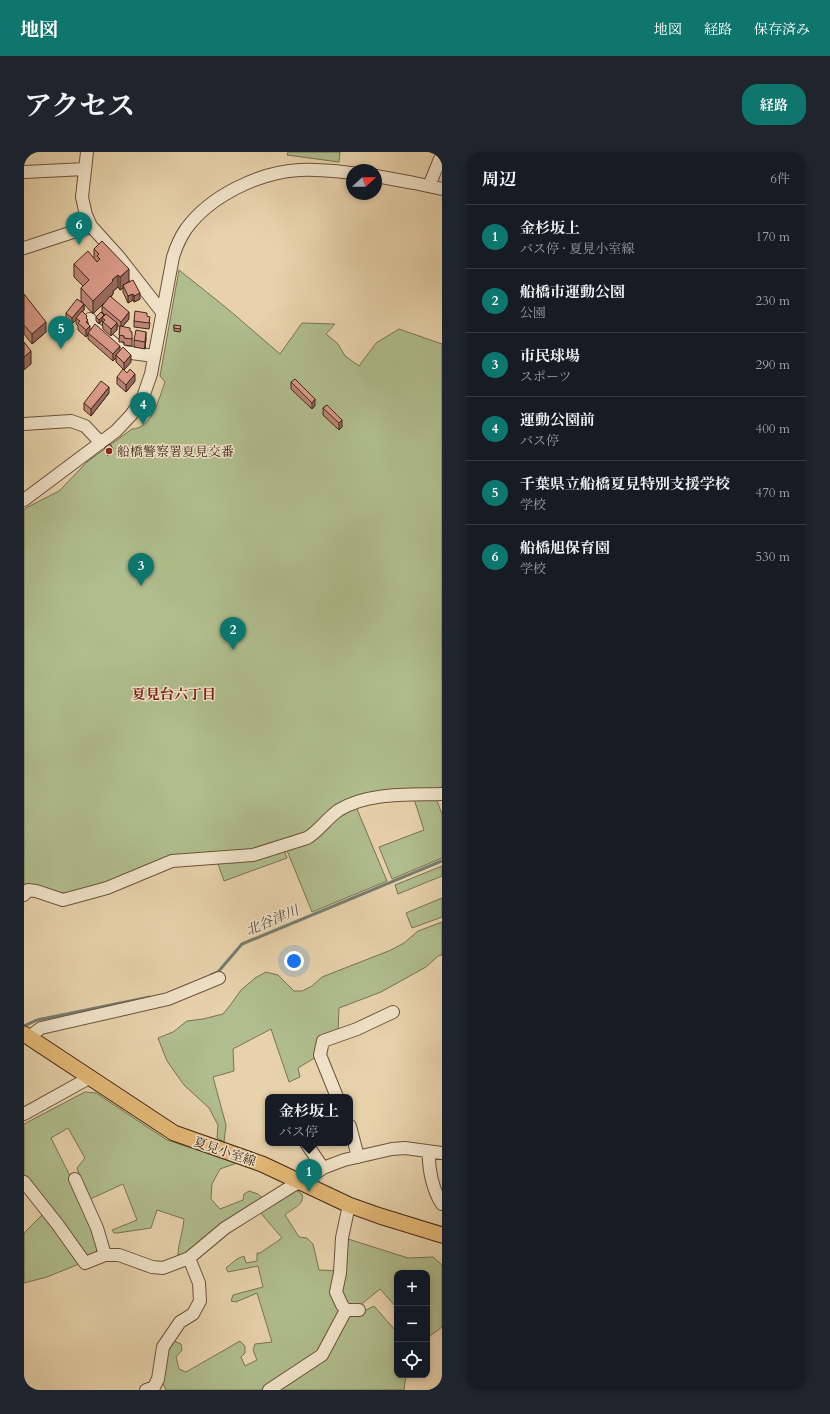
<!DOCTYPE html>
<html lang="ja">
<head>
<meta charset="utf-8">
<style>
	:root { --surface:#171b24; --page:#20242c; --text:#f1f3f6; --muted:#9ea1a6; --line:#363941; --accent:#0f766e }
	body { margin:0; font-family:Cardo,"Noto Serif JP",serif; background:var(--page); color:var(--text) }
	.controls { position:absolute; right:12px; bottom:12px; display:grid; overflow:hidden; border-radius:8px; box-shadow:0 2px 6px #0003 }
	.controls button { width:36px; height:36px; display:grid; place-items:center; padding:0; border:0; border-bottom:1px solid var(--line); background:var(--surface); color:var(--text); font:20px sans-serif }
	.compass { position:absolute; left:322px; top:12px; width:36px; height:36px; border-radius:50%; background:var(--surface); box-shadow:0 2px 6px #0003; rotate:69deg }
	.you { position:absolute; left:270px; top:809px; width:14px; height:14px; margin:-10px; border:3px solid #fff; border-radius:50%; background:#1a73e8; box-shadow:0 0 0 6px #1a73e833 }
	.badge { display:grid; place-items:center; width:26px; height:26px; border-radius:50%; background:var(--accent); color:#fff; font-size:13px; font-weight:700 }
	.pin { position:absolute; translate:-50% -33px; filter:drop-shadow(0 1px 2px #0008) }
	.pin::after { content:''; position:absolute; top:21px; width:14px; height:12px; background:inherit; clip-path:polygon(0 0,100% 0,50% 100%) }
	.popup { position:absolute; left:241px; top:942px; width:88px; height:52px; box-sizing:border-box; display:grid; place-content:center; border-radius:8px; background:var(--surface); filter:drop-shadow(0 1px 3px #0005); font-size:13px; white-space:nowrap; color:var(--muted) }
	.popup b { font-size:15px; color:var(--text) }
	.popup::after { content:''; position:absolute; left:50%; top:100%; margin-left:-8px; border:8px solid transparent; border-top-color:var(--surface) }
	.list { margin:0; padding:0; list-style:none }
	h2 { display:flex; justify-content:space-between; align-items:center; height:52px; margin:0; padding:0 16px; font-size:17px }
	h2 small { font-size:13px; font-weight:400; color:var(--muted) }
	.list li { display:grid; grid-template-columns:26px 1fr auto; gap:12px; align-items:center; box-sizing:border-box; height:64px; padding:0 16px; border-top:1px solid var(--line) }
	.list b { display:block; font-size:15px; white-space:nowrap }
	.list p { margin:0; font-size:13px; white-space:nowrap; color:var(--muted) }
	.list em { font-size:13px; font-style:normal; color:var(--muted) }
	.icon { flex:none; width:22px; height:22px; fill:none; stroke:currentColor; stroke-width:2; stroke-linecap:round; stroke-linejoin:round }
	.map { position:relative; flex:none; width:418px; height:1238px; overflow:hidden; border-radius:16px }
	header { display:flex; align-items:center; gap:24px; box-sizing:border-box; height:56px; padding:0 20px; background:var(--accent); color:#fff }
	header strong { font-size:19px }
	nav { display:flex; gap:22px; margin-inline-start:auto; font-size:14px }
	.intro { display:flex; align-items:center; justify-content:space-between; box-sizing:border-box; height:96px; padding:0 24px }
	h1 { margin:0; font-size:28px }
	.button { padding:10px 18px; border-radius:16px; background:var(--accent); color:#fff; font-size:14px; font-weight:700 }
	main { display:flex; gap:24px; padding:0 24px }
	aside { flex:1; background:var(--surface); border-radius:16px; box-shadow:0 2px 6px #0003 }
	.map>svg:first-child { display:block }
</style>
</head>
<body>
<header>
<strong>地図</strong>
<nav><a>地図</a><a>経路</a><a>保存済み</a></nav>
</header>
<div class="intro"><h1>アクセス</h1><a class="button">経路</a></div>
<main>
<div class="map">
<svg width="418" height="1238" viewBox="0 0 418 1238">
	<rect width="100%" height="100%" fill="#e8d2ab"/>
	<filter id="stains"><feTurbulence type="fractalNoise" baseFrequency=".005" numOctaves="4"/><feColorMatrix values="0 0 0 0 .2 0 0 0 0 .09 0 0 0 0 .02 0 0 0 .5 -.17"/></filter>
	<radialGradient id="worn" r=".72"><stop offset=".6" stop-color="#630" stop-opacity="0"/><stop offset="1" stop-color="#630" stop-opacity=".3"/></radialGradient>
	<!-- green -->
	<path fill="#b0bd8d" stroke="#797252" d="M264,0H316L315,10L263,3Z
		M155,118L205,158L256,202L278,171L311,172L302,182L314,192L321,204L335,214L352,191L375,177L418,192V639H355L284,682L267,689L115,721L40,744L0,739V357L35,339L63,310L108,277C128,277 135,246 141,230L136,224Z
		M412,646L418,662V706L368,727L355,695L400,678L390,647Z
		M330,655L333,657L363,729L288,760L262,696L318,659Z
		M260,698L263,706L200,729L194,712V709Z
		M418,714V724L374,742L371,733Z
		M418,746V765L388,776L382,761Z
		M418,770V803L414,804L402,815L357,840L315,856L314,880L292,905L274,916L276,925L265,930L247,877L209,897L210,919L189,925L202,973L200,990L193,986L194,973L185,956L160,933L143,909L134,886L149,880L163,869L179,867L199,862L207,852L217,838L231,826L242,820L254,823L270,839H278L288,834L298,825L367,798L380,791L394,779Z
		M61,940L72,941L143,988L213,1011L196,1017L188,1032L187,1047L196,1057L219,1048L220,1042L225,1039L234,1042L241,1048L154,1108C153,1094 159,1081 160,1067L133,1058L127,1076L93,1081H90L88,1078L113,1068L99,1032L64,1048L53,1016L61,1006L44,976L27,986L59,1050L75,1099L61,1105L0,1026V972Z
		M271,1037L278,1042C281,1053 269,1056 261,1063L275,1085L283,1086L289,1092L295,1118L314,1119L319,1158L296,1203L242,1238H142L137,1227L142,1194L148,1188L157,1192L158,1198L152,1205L155,1217L162,1220L216,1189L221,1194V1201L217,1205L221,1214L233,1208L229,1198L231,1192L248,1190L233,1141L212,1150L207,1149L209,1143L239,1135L234,1114L204,1120L202,1116L213,1107L220,1104L222,1111L233,1109V1101H236L258,1086L235,1059Z
		M21,1060L55,1112L23,1125L0,1131V1081Z
		M321,1086L384,1106L409,1105L418,1113V1175L403,1186V1121H373V1156L356,1137L334,1155H326L316,1140Z
		M350,1154L371,1178L373,1177V1223H382L380,1238H249L299,1204L322,1163L338,1160Z"/>
	<g fill="none" stroke-linecap="round" stroke-linejoin="round">
		<!-- stream -->
		<path stroke="#757d71" stroke-width="3" d="M187,823L194,820L218,792L418,709
			M0,874L13,868L126,845"/>
		<defs>
			<path id="minor" d="M63,0L58,45L62,63L67,74L95,105L138,160
				M0,20L61,17
				M352,24L390,31L418,37
				M405,34L418,2
				M0,96L67,74
				M66,167L71,176L100,200L130,204
				M0,272L47,269L61,274L77,291
				M0,348L92,279L107,263L118,248L127,222L149,105C152,95 156,86 162,77C186,44 235,20 276,18C294,17 310,19 328,21
				M0,743L4,738L12,739L39,748L83,736L148,709L229,703L283,686C295,679 303,666 315,658C344,640 385,643 418,642
				M5,885L17,876L144,847L195,826
				M313,945L296,903L299,889L333,877L369,860
				M0,962L65,926
				M326,974L334,1005
				M282,991L299,1016
				M405,1000C404,1016 409,1039 418,1052
				M51,1027L73,1076L81,1103
				M0,1030L34,1073L61,1111L81,1103H95L128,1115L139,1116L165,1106L201,1076L268,1034L286,1025L299,1016L320,1008L368,997L381,996L418,1001
				M322,1158H335
				M122,1238L130,1235L134,1227L139,1195L156,1170L169,1162L176,1149L175,1131L165,1106
				M245,1238L298,1203L322,1158L318,1153L312,1140L316,1121L318,1086L325,1053"/>
			<path id="major" d="M0,882L150,981L238,1012L325,1053L356,1064L418,1083"/>
		</defs>
		<!-- minor casing -->
		<use href="#minor" stroke="#6c523d" stroke-width="14"/>
		<!-- major casing -->
		<use href="#major" stroke="#422718" stroke-width="17"/>
		<!-- minor -->
		<use href="#minor" stroke="#f0e2c8" stroke-width="12"/>
		<!-- major -->
		<use href="#major" stroke="#e4b976" stroke-width="15"/>
	</g>
	<!-- wall -->
	<path fill="#ba8474" stroke="#422718" d="M70,97L105,130L116,147L110,150L109,148L104,151L99,140V136L96,138L94,135L89,139V142L87,145L105,167L98,175L106,180L108,186V194L100,193V190H95L96,175L93,173V178L87,184L79,177L78,168L75,172L72,169V165L80,164L81,163L78,160V154L80,151L69,162L60,152V158L58,160L63,167L66,178L96,198L107,210L100,218L92,210V206L89,209L64,187V183L62,185L54,178V174L52,172V168L48,172L42,167V161L59,151L57,149V136L59,134L50,125V112L70,106Z
		M0,142L22,180L8,192L0,182Z
		M123,164L126,171L125,177L110,175V169Z
		M150,173L157,177L156,180L150,179Z
		M122,186L121,197L110,195V188Z
		M93,225L111,229L102,240L93,232Z
		M267,230L291,254L288,257L267,237Z
		M85,241L67,264L60,258V251Z
		M303,253L318,275L315,278L299,263V256Z
		M81,295L89,300L84,304L81,298Z"/>
	<!-- shaded-wall -->
	<path fill="#976b5e" stroke="#422718" d="M105,117V130L99,133V136L96,138V125Z
		M94,123V135L89,139V142L69,162V149L88,128Z
		M116,141V147L110,150V144Z
		M109,142V148L104,151V144Z
		M60,152V158L53,167L52,166V168L48,172V166Z
		M105,160V167L97,176V170Z
		M80,163V166H78V168L75,172V168Z
		M22,170V180L8,192V182Z
		M93,171V178L87,184V177Z
		M66,174V180L64,181V183L62,185V178Z
		M122,180V186L121,197V190Z
		M96,194V200L92,203V206L89,209V202Z
		M7,199V212L0,218V205Z
		M107,203V210L100,218V211Z
		M111,222V229L102,240V233Z
		M85,235V241L67,264V257Z
		M291,247V254L288,257V251Z
		M318,268V275L315,278V271Z
		M89,297V300L84,304V300Z"/>
	<!-- building -->
	<path fill="#d89987" stroke="#422718" d="M78,89L105,117L96,125L94,123L88,128L89,129L69,149L57,136L65,128L50,112L64,99L73,110L76,107L73,104L75,102L70,97Z
		M109,128L116,141L110,144L109,142L104,144L99,133Z
		M0,142L22,170L8,182L0,173Z
		M86,144L105,160L97,170L78,154Z
		M53,147L60,152L48,166L42,161Z
		M58,159L63,164L62,166L64,168L62,170L66,174L62,178L54,171L56,169L52,166Z
		M111,159L123,161V164L126,165L125,171L110,169Z
		M77,160L80,163L75,168L72,165Z
		M82,162L93,171L87,177L79,170L81,168L78,166Z
		M71,172L96,194L89,202L64,181Z
		M150,173L157,174L156,177L150,176Z
		M96,174L106,176V179L108,180V187L100,186V184L95,183Z
		M112,178L122,180L121,190L110,188Z
		M0,190L7,199L0,205Z
		M99,195L107,203L100,211L92,203Z
		M99,217L103,221L106,217L111,222L102,233L93,225Z
		M271,227L291,247L288,251L267,230Z
		M77,229L85,235L67,257L60,251Z
		M303,253L318,268L315,271L299,256Z
		M86,292L89,297L84,300L81,295Z"/>
	<!-- markers -->
	<circle fill="#8f2418" stroke="#f0e2c8" stroke-width="1.5" cx="85" cy="299" r="4"/>
	<g text-anchor="middle" stroke-width="3" stroke-linejoin="round" paint-order="stroke">
		<!-- poi labels -->
		<g font-size="13" fill="#422718" stroke="#f0e2c8" text-anchor="start">
			<text x="93" y="304">船橋警察署夏見交番</text>
		</g>
		<!-- street labels -->
		<g font-size="13" fill="#422718" stroke="#f0e2c8">
			<text transform="translate(201 999) rotate(19)" y="5">夏見小室線</text>
		</g>
		<!-- neighbourhood labels -->
		<g font-size="14" font-weight="bold" fill="#7a1f14" stroke="#f0e2c8">
			<text x="150" y="547">夏見台六丁目</text>
		</g>
		<!-- water labels -->
		<g font-size="14" font-style="italic" fill="#574b3d" stroke="#f0e2c8">
			<text transform="translate(248 768) rotate(-23)" y="5">北谷津川</text>
		</g>
	</g>
	<rect width="100%" height="100%" filter="url(#stains)"/>
	<rect width="100%" height="100%" fill="url(#worn)"/>
</svg>
<div class="controls">
<button>+</button>
<button>−</button>
<button><svg class="icon" aria-label="locate" viewBox="0 0 24 24"><circle cx="12" cy="12" r="6"/><path d="M12 2v4M12 18v4M2 12h4M18 12h4"/></svg></button>
</div>
<svg class="compass" viewBox="-18 -18 36 36"><path d="M0-13l5 13h-10z" fill="#e53935"/><path d="M0 13l5-13h-10z" fill="#9ea1a6"/></svg>
<div class="you"></div>
<div class="pin badge" style="left:285px;top:1040px">1</div>
<div class="popup"><b>金杉坂上</b>バス停</div>
<div class="pin badge" style="left:209px;top:498px">2</div>
<div class="pin badge" style="left:117px;top:434px">3</div>
<div class="pin badge" style="left:119px;top:273px">4</div>
<div class="pin badge" style="left:37px;top:197px">5</div>
<div class="pin badge" style="left:55px;top:93px">6</div>
</div>
<aside>
<h2>周辺<small>6件</small></h2>
<ul class="list">
<li><span class="badge">1</span><div><b>金杉坂上</b><p>バス停 · 夏見小室線</p></div><em>170 m</em></li>
<li><span class="badge">2</span><div><b>船橋市運動公園</b><p>公園</p></div><em>230 m</em></li>
<li><span class="badge">3</span><div><b>市民球場</b><p>スポーツ</p></div><em>290 m</em></li>
<li><span class="badge">4</span><div><b>運動公園前</b><p>バス停</p></div><em>400 m</em></li>
<li><span class="badge">5</span><div><b>千葉県立船橋夏見特別支援学校</b><p>学校</p></div><em>470 m</em></li>
<li><span class="badge">6</span><div><b>船橋旭保育園</b><p>学校</p></div><em>530 m</em></li>
</ul>
</aside>
</main>
</body>
</html>
